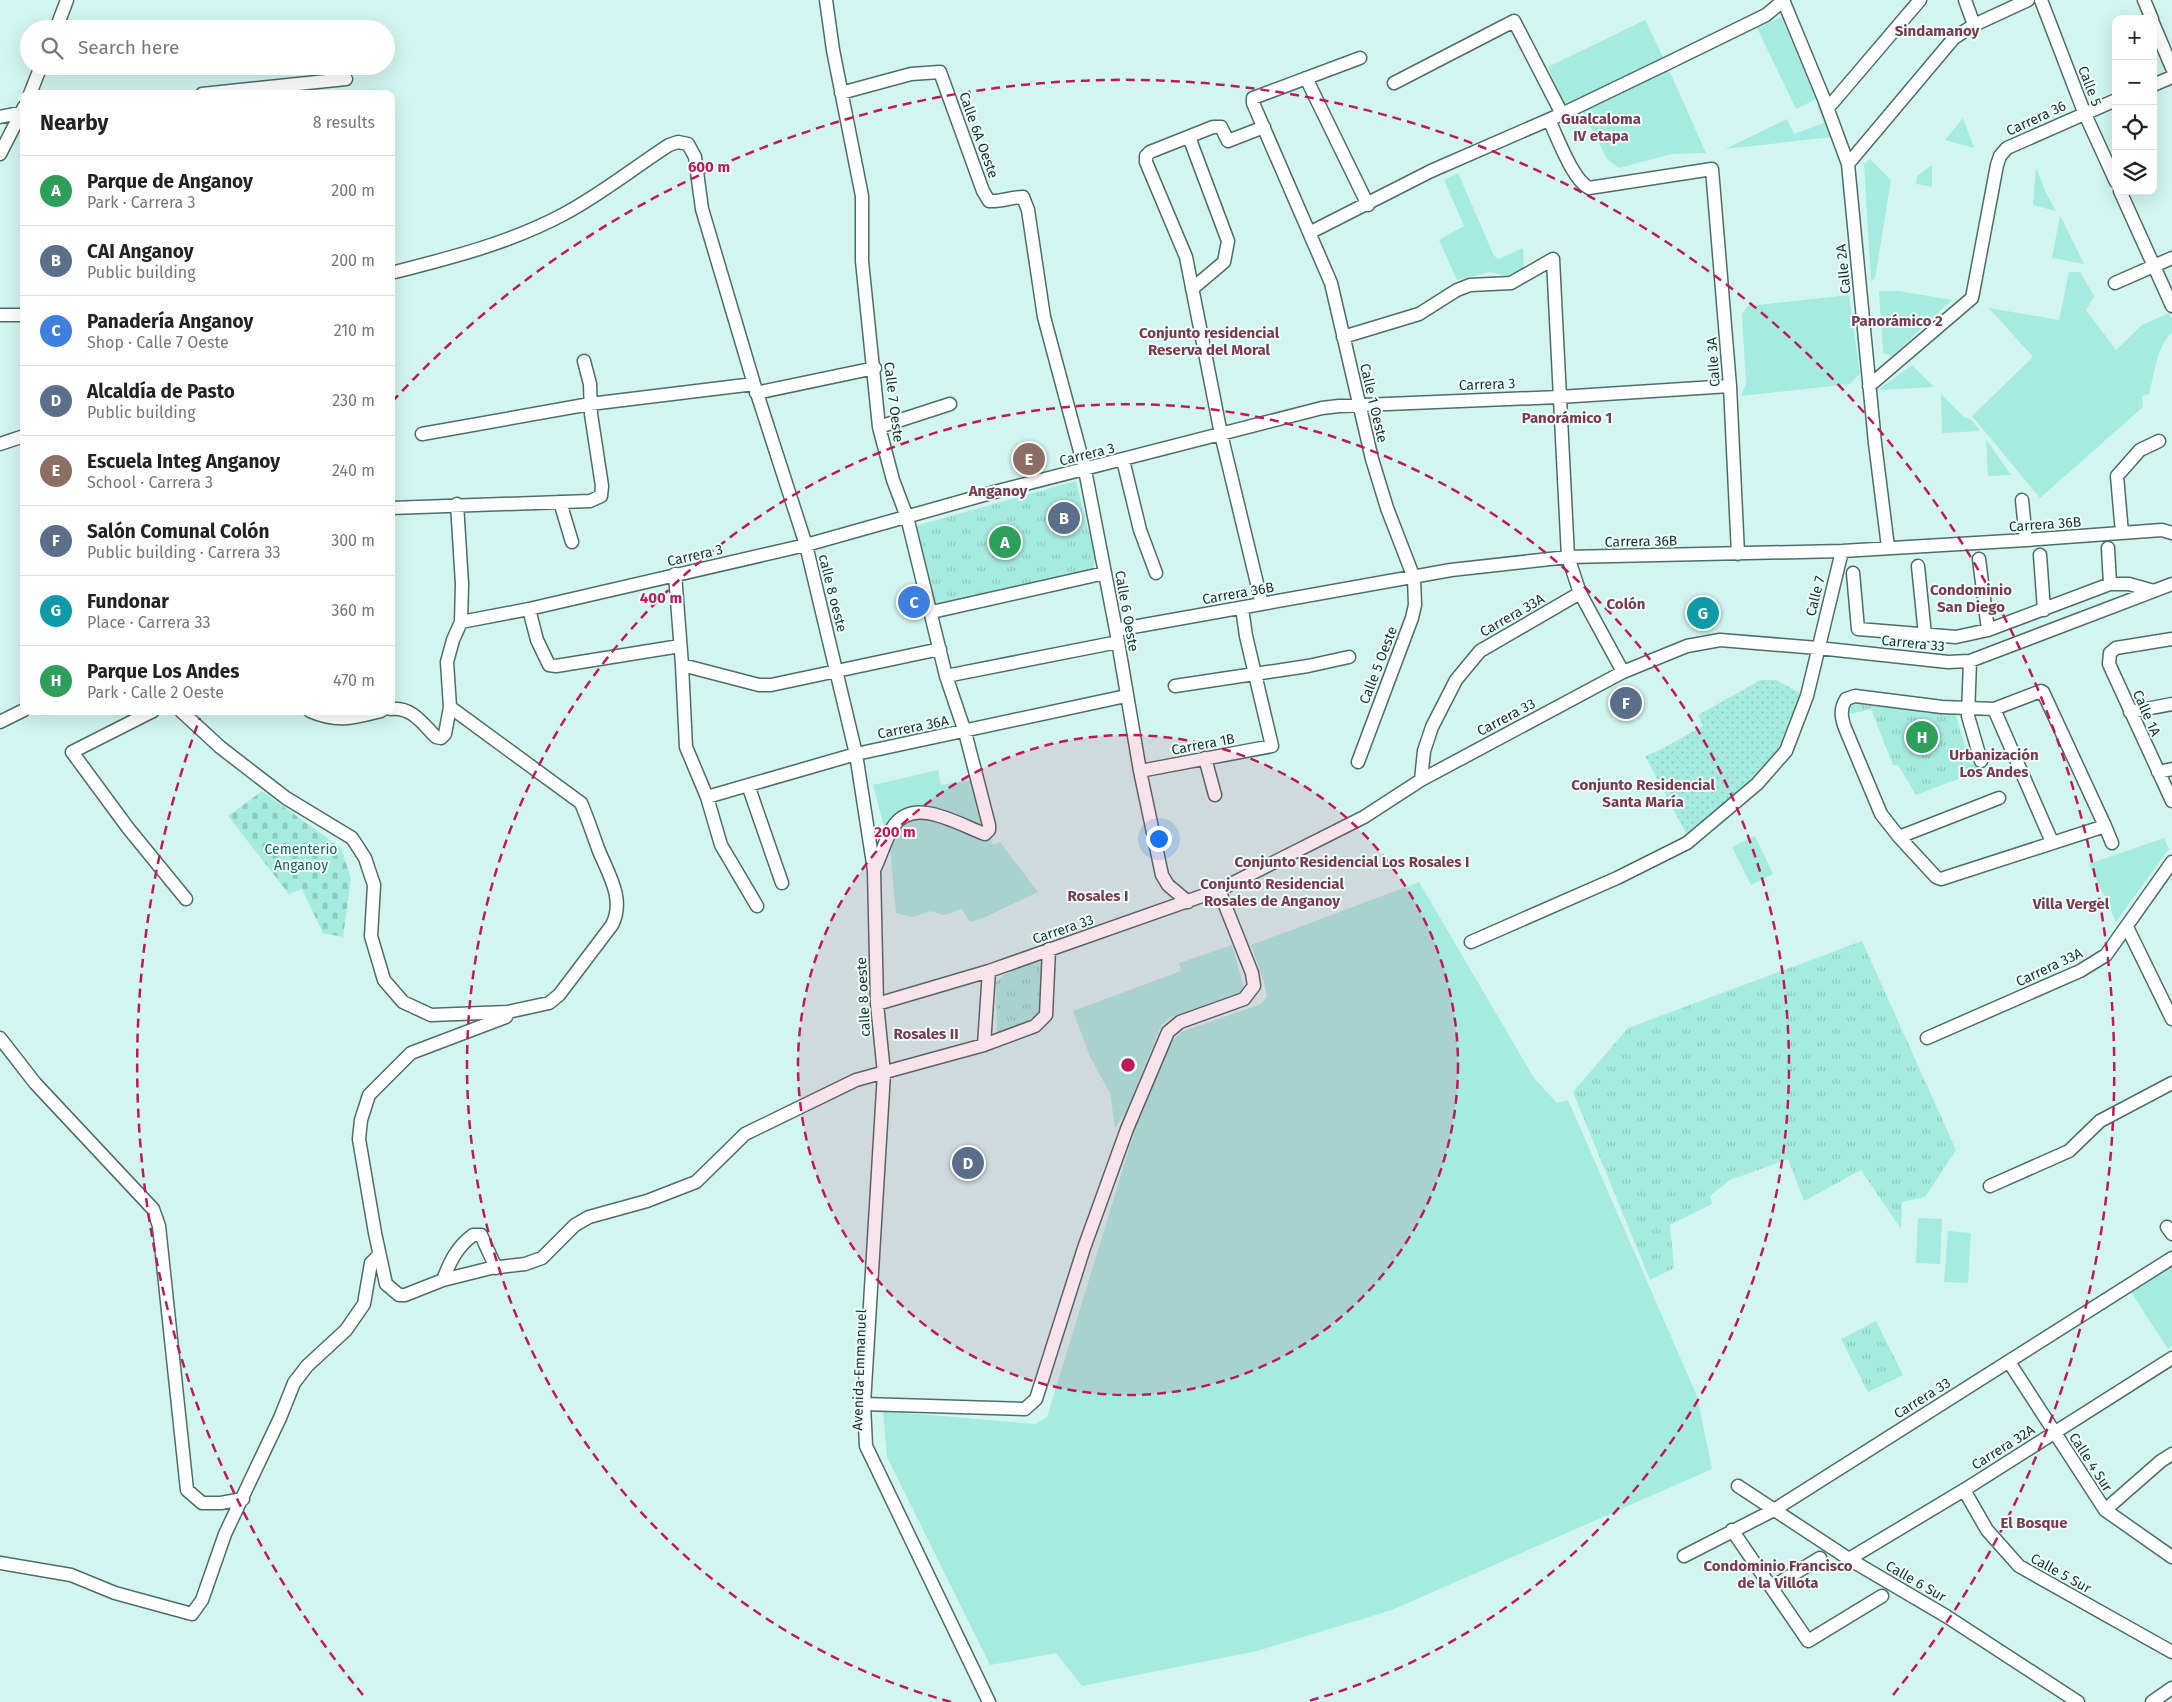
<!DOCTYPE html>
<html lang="en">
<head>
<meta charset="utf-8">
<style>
	:root { --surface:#fff; --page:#f6f6f6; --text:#222; --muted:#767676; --line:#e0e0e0; --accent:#a71651 }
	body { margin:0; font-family:"Fira Sans",sans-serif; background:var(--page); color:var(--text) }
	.controls { position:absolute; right:15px; top:15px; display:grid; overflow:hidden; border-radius:10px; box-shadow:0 5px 20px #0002 }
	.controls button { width:45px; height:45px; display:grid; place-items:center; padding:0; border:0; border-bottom:1px solid var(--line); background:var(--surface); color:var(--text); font:25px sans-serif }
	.you { position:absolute; left:1158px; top:838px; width:18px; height:18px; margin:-12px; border:4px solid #fff; border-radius:50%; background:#1a73e8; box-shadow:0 0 0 8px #1a73e833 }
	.badge { display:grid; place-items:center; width:32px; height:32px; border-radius:50%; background:var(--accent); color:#fff; font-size:16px; font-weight:700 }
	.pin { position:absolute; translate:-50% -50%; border:2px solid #fff; box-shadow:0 1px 5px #0006 }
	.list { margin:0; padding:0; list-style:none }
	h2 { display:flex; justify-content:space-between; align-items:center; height:65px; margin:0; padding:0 20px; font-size:21px }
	h2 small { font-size:16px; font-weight:400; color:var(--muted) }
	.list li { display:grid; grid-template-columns:32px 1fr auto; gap:15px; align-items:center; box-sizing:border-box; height:70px; padding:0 20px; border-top:1px solid var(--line) }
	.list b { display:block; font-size:19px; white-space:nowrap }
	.list p { margin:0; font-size:16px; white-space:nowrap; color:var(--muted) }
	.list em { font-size:16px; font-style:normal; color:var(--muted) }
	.icon { flex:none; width:28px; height:28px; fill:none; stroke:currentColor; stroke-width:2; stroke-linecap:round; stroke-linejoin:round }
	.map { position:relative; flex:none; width:2172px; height:1702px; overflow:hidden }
	.search { position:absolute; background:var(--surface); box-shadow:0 5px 20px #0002; left:20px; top:20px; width:375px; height:55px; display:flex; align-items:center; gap:12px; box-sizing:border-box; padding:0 18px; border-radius:28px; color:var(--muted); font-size:19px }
	.panel { position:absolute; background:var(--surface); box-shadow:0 5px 20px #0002; left:20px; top:90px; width:375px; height:625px; border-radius:10px }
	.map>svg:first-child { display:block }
</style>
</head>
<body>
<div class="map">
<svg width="2172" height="1702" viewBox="0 0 2172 1702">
	<defs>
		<pattern id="cemetery-stones" width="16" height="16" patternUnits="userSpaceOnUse" patternTransform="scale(1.25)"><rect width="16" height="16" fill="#a6ebe0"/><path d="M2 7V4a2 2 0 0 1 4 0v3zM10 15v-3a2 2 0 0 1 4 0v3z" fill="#8ecac0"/></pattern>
		<pattern id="park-tufts" width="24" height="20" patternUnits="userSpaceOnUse" patternTransform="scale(1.25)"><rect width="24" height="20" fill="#a6ebe0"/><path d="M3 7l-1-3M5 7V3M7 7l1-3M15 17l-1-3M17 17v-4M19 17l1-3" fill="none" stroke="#8ecac0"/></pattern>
		<pattern id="garden-dots" width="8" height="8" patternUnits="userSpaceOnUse" patternTransform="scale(1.25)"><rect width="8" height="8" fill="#a6ebe0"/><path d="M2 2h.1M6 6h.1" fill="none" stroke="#8ecac0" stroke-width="1.8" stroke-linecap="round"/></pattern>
	</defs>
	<rect width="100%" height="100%" fill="#d2f5ef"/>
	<!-- grass -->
	<path fill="#a6ebe0" d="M1781,17L1816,99L1796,109L1757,28Z
		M1645,20L1664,59L1564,105L1548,67Z
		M1669,70L1706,153L1672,154L1619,168L1607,159L1583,112Z
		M1822,101L1833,137L1725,149L1787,119L1794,134L1824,123L1817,105Z
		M1963,118L1974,148L1945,140Z
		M1870,159L1891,180L1875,278L1871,282L1864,164Z
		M1932,165V187L1916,184L1917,176Z
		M2036,167L2046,193L2056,211L2033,205Z
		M1458,173L1494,256L1499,259L1523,248L1524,270L1511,277L1490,272L1457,280L1439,240L1464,226L1444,180Z
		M2060,215L2084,264L2052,258Z
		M2069,272H2080L2094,296L2086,310L2116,350L2142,325L2169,313L2172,319V332C2157,346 2154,375 2149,394L2142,396L2143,407L2040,498L1972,416L2033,357L1989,308L2059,320Z
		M1879,291H1899L1952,300L1892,356L1883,353Z
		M1849,295L1860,373L1850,384L1741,396L1746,384L1742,314L1748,306Z
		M1912,365L1934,387L1878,390Z
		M1941,394L1964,417L1972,420L1980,431L1942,433Z
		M1986,439L2011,475L1988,476Z
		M938,770L941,785L973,780L984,822L993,845L1000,842L1038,892L983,918L970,922L962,909L944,915L931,911L912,917L896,913L890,849L873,785Z
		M1755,836L1773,874L1751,885L1732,847Z
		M2164,838L2169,849L2116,922L2089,864Z
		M1419,882L1534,1078L1557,1103L1568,1100L1697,1396L1712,1469L1392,1610L1257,1651L1082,1686L1056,1653L990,1665L887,1457L883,1411L1035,1424L1047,1417L1135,1129L1171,1042L1181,1032L1261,1004L1267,997L1264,982L1251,945Z
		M1232,945L1244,988L1240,994L1169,1018L1161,1026L1126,1112L1115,1128L1110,1093L1091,1059L1073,1011L1181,971L1179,963Z
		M1918,1218L1942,1219L1940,1264L1916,1263Z
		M1948,1231L1971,1233L1968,1283L1944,1282Z
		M2172,1266V1346L2168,1349L2131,1292Z"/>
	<!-- cemetery -->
	<path fill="url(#cemetery-stones)" d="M262,791L341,848L351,878L343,937L323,933L302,889L289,894L228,816Z"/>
	<!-- park -->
	<path fill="url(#park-tufts)" d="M1076,481L1095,558L1092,574L937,606L915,526Z
		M1851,704L1955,712L1970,764L1979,761L1983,769L1916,795L1898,765H1893L1871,709L1850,714Z
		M1862,941L1956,1150L1925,1197L1902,1202L1901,1229L1861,1170L1804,1201L1788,1159L1730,1180L1710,1196L1712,1204L1670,1225L1674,1268L1650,1280L1573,1092L1628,1028Z
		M1046,960L1039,1019L997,1037L996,982C1008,968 1029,965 1046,960Z
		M1876,1321L1903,1375L1868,1392L1841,1339Z"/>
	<!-- garden -->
	<path fill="url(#garden-dots)" d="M1761,680H1776L1802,694L1785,747L1771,764L1688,837L1645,756L1658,751L1703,726L1698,715Z"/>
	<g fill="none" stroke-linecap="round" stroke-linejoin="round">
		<defs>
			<path id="minor" d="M826,0L833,50L862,196V261L879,427L893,480L907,517L946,676L965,732L989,825V830L985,834C959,825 914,795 893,827C885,840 881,856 874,870
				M1783,0L1824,99L1848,164L1875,443L1888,547
				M1965,0L1974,25
				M2041,0L2084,112L2116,182
				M2144,0L2152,19
				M2153,23L2172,68
				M56,29L67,0
				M1306,78L1368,205
				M1394,83L1514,21L1562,114
				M2153,85L2172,77
				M841,93L911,74L940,72L983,191L989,201C1001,202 1011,197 1023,197L1028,210L1044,317L1085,470L1116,630L1140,771L1162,875L1168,885L1188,902
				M30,94L41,66
				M202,94L346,79
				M1828,108L1920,0
				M0,117L24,112
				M1549,120C1558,138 1572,179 1589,188L1712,169L1730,386L1738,554
				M1189,137L1228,241L1224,262L1192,289
				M0,154L24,107
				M1848,164L1954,38L1974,25L2028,0
				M2120,191L2172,306
				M1311,232L1431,171L1562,114L1670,62L1766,15L1784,0
				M391,273C450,258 510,243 564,214C600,195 635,167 669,145L678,142L688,144L695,157L702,209L754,384L806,545L856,754L874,870L877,1004L884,1073L864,1404L866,1446L989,1702
				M2115,283L2172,258
				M0,315H24
				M1343,337L1419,314L1457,290L1470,285L1511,283L1553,259L1568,557L1580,593L1623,672
				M1869,386L1972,298L1997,165L2000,156L2007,148L2116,100
				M756,393L875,368
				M879,427L950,404
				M422,434L590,404L754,384
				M0,444L24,436
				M1123,460L1140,530L1156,573
				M2022,500L2026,540
				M560,502L572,542
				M391,508L590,501L601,496L602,486L591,414L590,384L584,361
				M2122,533L2117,476L2140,450L2159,441
				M2108,548L2110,584
				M2040,555L2044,610
				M1979,559L1988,630
				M1918,566L1925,635
				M1853,573L1858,629L1956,637L1988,630L2110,584H2129L2154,591
				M675,574L682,665L686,747L707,797L721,845L757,906
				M1262,604L1221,434L1186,257L1146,162V156L1150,152L1213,127H1221L1228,141L1264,127
				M529,609L537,640L549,665L556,666L680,646
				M932,612L1105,573
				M461,622L529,609L806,545L998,491L1322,408L1339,406L1559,397L1730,386
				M1116,630L1451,570L1568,557L1842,551L2026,540L2162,530L2172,533
				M2172,639L2116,648L2110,653L2109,664L2172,801
				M1970,661L1968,716L1981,761
				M682,665L759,685H771L940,649
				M946,676L1118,642
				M1175,686L1308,666L1349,657
				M391,709C412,707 422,723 436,737L441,738L445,734L450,707
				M1994,709L2052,842
				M153,711L72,752L128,828L186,899
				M181,711L220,747L286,798L352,838L365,858L374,885L371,936L384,980L403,1002L431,1015L508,1012L549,1003L559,995L612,925C625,900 609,875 599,851C593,835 588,819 581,803L450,707L447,662L453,640L461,622L462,584L457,504
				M310,711C338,723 353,718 381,711
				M2130,712L2172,704
				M0,722L24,710
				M1205,758L1215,795
				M1358,762L1412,618L1415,605L1414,578L1387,508L1372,459L1331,283L1253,103V98L1360,58
				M1140,771L1272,746L1246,636L1242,608
				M2158,772L2172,769
				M1421,780L1424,751L1432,727L1456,680L1480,651L1580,593
				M748,785L782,883
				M707,797L856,754L1126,696
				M2105,826L1941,879L1936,877L1899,837L1881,814L1845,728C1841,717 1840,709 1846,699L1855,696L1942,707L1994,709L2041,691L2043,692L2105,826L2112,843
				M1899,837L1999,798
				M2127,927L2172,1019
				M1471,942L1617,878L1687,843L1757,784L1786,751L1807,696L1842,551
				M877,1004L989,971L1219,890L1364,817L1421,780L1623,672L1687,646L1720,640L1818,648L1948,662L1970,661L2172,584
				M508,1012L506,1017L411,1053L369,1095L361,1120L359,1139L375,1233L386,1284L399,1295H405L443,1280L491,1268L525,1264L542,1258L575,1225L589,1217L647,1201L696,1182L745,1134L856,1080L984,1045L1035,1026L1046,1015L1049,949
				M0,1038L35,1083L153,1209L159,1226L187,1490L202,1503H221L243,1499
				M1927,1038L2080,971L2106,955L2172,862
				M984,1045L989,971
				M1990,1186L2069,1151L2100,1121L2172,1083
				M2167,1227L2172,1234
				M443,1280C450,1261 457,1247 473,1235H481L496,1268
				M2009,1362L2105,1510L2172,1557
				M864,1404L1025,1409L1036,1399L1084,1248L1127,1129L1168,1032L1180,1022L1244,999L1254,986L1252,973L1219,890
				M1738,1486L1849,1559L1946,1616L2078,1702
				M1964,1490L1987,1530L2019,1566L2172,1652
				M2105,1510L2161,1461L2172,1454
				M1732,1530L1808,1641L1882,1596
				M1684,1556L1774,1510L2172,1258
				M1849,1559L1964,1490L2172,1358
				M0,1563L71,1575L115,1593L192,1614L202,1600L225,1534L280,1418L294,1383L307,1366L346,1330L364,1304L371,1263L379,1255
				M1772,1587L1820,1558
				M2152,1702L2172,1688"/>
		</defs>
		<!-- minor casing -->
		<use href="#minor" stroke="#4e6d68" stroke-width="15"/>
		<!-- minor -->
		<use href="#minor" stroke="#fff" stroke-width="12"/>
	</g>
	<!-- distance rings -->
	<circle cx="1128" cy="1065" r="330" fill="#c2185b" fill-opacity=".12"/>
	<g fill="none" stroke="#c2185b" stroke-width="2.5" stroke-dasharray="9 6">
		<circle cx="1128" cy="1065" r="330"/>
		<path d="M951 1702A661 661 0 1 1 1305 1702"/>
		<path d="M363 1695A991 991 0 0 1 200 718M392 402A991 991 0 0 1 1893 1695"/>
	</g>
	<g text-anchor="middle" stroke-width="4" stroke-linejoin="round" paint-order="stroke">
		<!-- street labels -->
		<g font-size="14" fill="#1f2c2a" stroke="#eafffb">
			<text transform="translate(2090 86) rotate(69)" y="5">Calle 5</text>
			<text transform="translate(2036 118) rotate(-25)" y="5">Carrera 36</text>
			<text transform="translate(979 135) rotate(70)" y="5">Calle 6A Oeste</text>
			<text transform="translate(1843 269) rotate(-96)" y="5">Calle 2A</text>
			<text transform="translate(1713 362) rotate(-94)" y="5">Calle 3A</text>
			<text transform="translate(1487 384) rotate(-2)" y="5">Carrera 3</text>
			<text transform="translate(894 402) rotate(83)" y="5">Calle 7 Oeste</text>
			<text transform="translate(1374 403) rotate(77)" y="5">Calle 1 Oeste</text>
			<text transform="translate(1087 454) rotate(-14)" y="5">Carrera 3</text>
			<text transform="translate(2045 524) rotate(-4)" y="5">Carrera 36B</text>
			<text transform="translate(1641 541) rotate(-1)" y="5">Carrera 36B</text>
			<text transform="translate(695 555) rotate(-13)" y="5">Carrera 3</text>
			<text transform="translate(833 593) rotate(76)" y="5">calle 8 oeste</text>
			<text transform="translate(1238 593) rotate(-10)" y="5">Carrera 36B</text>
			<text transform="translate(1815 596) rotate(-76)" y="5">Calle 7</text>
			<text transform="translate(1127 611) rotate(80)" y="5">Calle 6 Oeste</text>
			<text transform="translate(1512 615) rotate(-30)" y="5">Carrera 33A</text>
			<text transform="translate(1913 643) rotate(6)" y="5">Carrera 33</text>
			<text transform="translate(1378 665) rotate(-69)" y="5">Calle 5 Oeste</text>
			<text transform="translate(2147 713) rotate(66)" y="5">Calle 1A</text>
			<text transform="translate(1506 717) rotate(-28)" y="5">Carrera 33</text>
			<text transform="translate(913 727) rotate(-11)" y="5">Carrera 36A</text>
			<text transform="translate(1203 744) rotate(-11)" y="5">Carrera 1B</text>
			<text transform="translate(1063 929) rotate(-19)" y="5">Carrera 33</text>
			<text transform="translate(2049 967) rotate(-25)" y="5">Carrera 33A</text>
			<text transform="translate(863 997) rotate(-93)" y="5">calle 8 oeste</text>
			<text transform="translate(859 1370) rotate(-88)" y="5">Avenida Emmanuel</text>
			<text transform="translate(1922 1398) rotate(-32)" y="5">Carrera 33</text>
			<text transform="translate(2003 1447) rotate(-32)" y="5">Carrera 32A</text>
			<text transform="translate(2091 1462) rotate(57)" y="5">Calle 4 Sur</text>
			<text transform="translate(2061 1573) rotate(29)" y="5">Calle 5 Sur</text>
			<text transform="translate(1916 1581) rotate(30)" y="5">Calle 6 Sur</text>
		</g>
		<!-- park labels -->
		<g font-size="14" fill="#225f57" stroke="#eafffb">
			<text x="301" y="854">Cementerio<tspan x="301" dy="16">Anganoy</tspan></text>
		</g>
		<!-- neighbourhood labels -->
		<g font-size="15" font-weight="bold" fill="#7e384c" stroke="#eafffb">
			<text x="1937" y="36">Sindamanoy</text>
			<text x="1601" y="124">Gualcaloma<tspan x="1601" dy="17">IV etapa</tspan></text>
			<text x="1897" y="326">Panorámico 2</text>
			<text x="1209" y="338">Conjunto residencial<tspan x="1209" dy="17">Reserva del Moral</tspan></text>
			<text x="1567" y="423">Panorámico 1</text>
			<text x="998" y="496">Anganoy</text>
			<text x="1971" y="595">Condominio<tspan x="1971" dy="17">San Diego</tspan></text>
			<text x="1626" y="609">Colón</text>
			<text x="1994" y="760">Urbanización<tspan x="1994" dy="17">Los Andes</tspan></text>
			<text x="1643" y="790">Conjunto Residencial<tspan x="1643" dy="17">Santa María</tspan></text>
			<text x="1352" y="867">Conjunto Residencial Los Rosales I</text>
			<text x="1272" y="889">Conjunto Residencial<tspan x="1272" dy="17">Rosales de Anganoy</tspan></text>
			<text x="1098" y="901">Rosales I</text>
			<text x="2071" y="909">Villa Vergel</text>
			<text x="926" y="1039">Rosales II</text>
			<text x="2034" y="1528">El Bosque</text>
			<text x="1778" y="1571">Condominio Francisco<tspan x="1778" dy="17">de la Villota</tspan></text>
		</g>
	</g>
	<circle cx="1128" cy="1065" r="8" fill="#c2185b" stroke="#eafffb" stroke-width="2.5"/>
	<g font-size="15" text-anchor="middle" font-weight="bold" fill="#c2185b" stroke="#eafffb" stroke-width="4" stroke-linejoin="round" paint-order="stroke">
		<text x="709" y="172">600 m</text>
		<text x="661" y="603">400 m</text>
		<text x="895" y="837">200 m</text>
	</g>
</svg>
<div class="controls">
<button>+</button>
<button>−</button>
<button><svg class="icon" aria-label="locate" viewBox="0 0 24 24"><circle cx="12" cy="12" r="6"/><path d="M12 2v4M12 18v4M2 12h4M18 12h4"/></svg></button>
<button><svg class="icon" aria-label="layers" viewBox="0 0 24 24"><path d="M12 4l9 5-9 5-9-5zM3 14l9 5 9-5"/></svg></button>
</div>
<div class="you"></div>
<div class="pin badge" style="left:1005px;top:542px;background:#2e9e5b">A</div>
<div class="pin badge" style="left:1064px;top:518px;background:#5c6f8a">B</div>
<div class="pin badge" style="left:914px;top:602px;background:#3f7fe0">C</div>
<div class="pin badge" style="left:968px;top:1163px;background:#5c6f8a">D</div>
<div class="pin badge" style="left:1029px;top:459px;background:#8d6e63">E</div>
<div class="pin badge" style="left:1626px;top:703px;background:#5c6f8a">F</div>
<div class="pin badge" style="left:1703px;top:613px;background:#0f9aa8">G</div>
<div class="pin badge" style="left:1922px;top:737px;background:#2e9e5b">H</div>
<div class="search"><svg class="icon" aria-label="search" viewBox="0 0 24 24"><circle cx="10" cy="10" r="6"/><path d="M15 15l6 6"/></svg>Search here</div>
<section class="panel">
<h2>Nearby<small>8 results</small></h2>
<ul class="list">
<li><span class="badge" style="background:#2e9e5b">A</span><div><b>Parque de Anganoy</b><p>Park · Carrera 3</p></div><em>200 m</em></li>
<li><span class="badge" style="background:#5c6f8a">B</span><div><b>CAI Anganoy</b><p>Public building</p></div><em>200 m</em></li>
<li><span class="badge" style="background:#3f7fe0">C</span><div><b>Panadería Anganoy</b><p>Shop · Calle 7 Oeste</p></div><em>210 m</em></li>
<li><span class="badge" style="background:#5c6f8a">D</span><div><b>Alcaldía de Pasto</b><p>Public building</p></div><em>230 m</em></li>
<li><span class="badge" style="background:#8d6e63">E</span><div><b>Escuela Integ Anganoy</b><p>School · Carrera 3</p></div><em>240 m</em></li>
<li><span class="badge" style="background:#5c6f8a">F</span><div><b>Salón Comunal Colón</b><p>Public building · Carrera 33</p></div><em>300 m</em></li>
<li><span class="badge" style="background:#0f9aa8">G</span><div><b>Fundonar</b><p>Place · Carrera 33</p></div><em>360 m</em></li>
<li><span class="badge" style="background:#2e9e5b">H</span><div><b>Parque Los Andes</b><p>Park · Calle 2 Oeste</p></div><em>470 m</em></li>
</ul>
</section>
</div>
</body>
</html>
